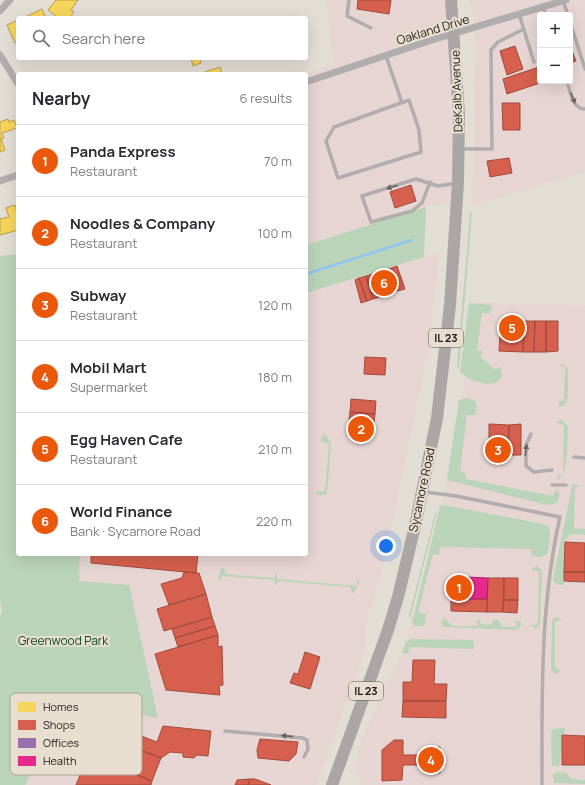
<!DOCTYPE html>
<html lang="en">
<head>
<meta charset="utf-8">
<style>
	:root { --surface:#fff; --page:#f7f7f7; --text:#2b2b33; --muted:#7c7c81; --line:#e1e1e2; --accent:#ea580c }
	body { margin:0; font-family:Manrope,sans-serif; background:var(--page); color:var(--text) }
	.controls { position:absolute; right:12px; top:12px; display:grid; overflow:hidden; border-radius:4px; box-shadow:0 4px 16px #0002 }
	.controls button { width:36px; height:36px; display:grid; place-items:center; padding:0; border:0; border-bottom:1px solid var(--line); background:var(--surface); color:var(--text); font:20px sans-serif }
	.you { position:absolute; left:386px; top:546px; width:14px; height:14px; margin:-10px; border:3px solid #fff; border-radius:50%; background:#1a73e8; box-shadow:0 0 0 6px #1a73e833 }
	.badge { display:grid; place-items:center; width:26px; height:26px; border-radius:50%; background:var(--accent); color:#fff; font-size:13px; font-weight:700 }
	.pin { position:absolute; translate:-50% -50%; border:2px solid #fff; box-shadow:0 1px 4px #0006 }
	.list { margin:0; padding:0; list-style:none }
	h2 { display:flex; justify-content:space-between; align-items:center; height:52px; margin:0; padding:0 16px; font-size:17px }
	h2 small { font-size:13px; font-weight:400; color:var(--muted) }
	.list li { display:grid; grid-template-columns:26px 1fr auto; gap:12px; align-items:center; box-sizing:border-box; height:72px; padding:0 16px; border-top:1px solid var(--line) }
	.list b { display:block; font-size:15px; white-space:nowrap }
	.list p { margin:0; font-size:13px; white-space:nowrap; color:var(--muted) }
	.list em { font-size:13px; font-style:normal; color:var(--muted) }
	.icon { flex:none; width:22px; height:22px; fill:none; stroke:currentColor; stroke-width:2; stroke-linecap:round; stroke-linejoin:round }
	.map { position:relative; flex:none; width:585px; height:785px; overflow:hidden }
	.search { position:absolute; background:var(--surface); box-shadow:0 4px 16px #0002; left:16px; top:16px; width:292px; height:44px; display:flex; align-items:center; gap:10px; box-sizing:border-box; padding:0 14px; border-radius:4px; color:var(--muted); font-size:15px }
	.panel { position:absolute; background:var(--surface); box-shadow:0 4px 16px #0002; left:16px; top:72px; width:292px; height:484px; border-radius:4px }
	.map>svg:first-child { display:block }
</style>
</head>
<body>
<div class="map">
<svg width="585" height="785" viewBox="0 0 585 785">
	<rect width="100%" height="100%" fill="#e2ddd5"/>
	<!-- commercial -->
	<path fill="#e6d5d2" fill-rule="evenodd" d="M325,0H448L450,31L454,159L453,201L426,207L306,245V75L334,64Z
		M468,0H585V172L470,206L475,145L474,76L477,53L472,8ZM540,15H570V81H540Z
		M439,253L430,343L396,507L377,591L366,622L364,654L316,785H25L66,704L158,718L79,581L80,554H306V293Z
		M477,303L585,305V785H360L355,768L359,746L404,649L440,516L460,408Z"/>
	<!-- green -->
	<path fill="#bad4b9" d="M426,207L424,257L306,293V245Z
		M472,212L459,369L457,366L470,213Z
		M18,254V554H80L79,581L129,585L158,718L66,704L25,785H0V616L2,610L0,601V256Z
		M469,303L491,305L492,308L489,314L482,313L477,350L483,351L480,356L495,370L500,366L502,376C496,391 469,381 460,372Z
		M564,364L568,369V396L565,405L559,407V401H564L565,367L558,365Z
		M467,398L475,401L477,406L475,415H467L460,471L465,473L466,479L553,496L555,490L560,493C558,502 556,505 547,505L447,480L459,400Z
		M562,420L567,425L568,430C567,440 568,475 559,480L556,476L563,475L564,425L557,423L558,421Z
		M324,433L330,441L331,446L327,493L326,495H318L316,493L318,491H325L329,444L321,441Z
		M575,484L581,486L575,487L574,528L585,529V535L570,534L564,541V585H557L553,579L572,486Z
		M444,505L543,524L549,527L551,537H548L550,540L547,554L541,557L531,556V549L440,547L439,555L433,554L418,612L426,614L425,623L423,626H414L412,623L440,506Z
		M437,512L410,619L409,615L435,514Z
		M537,566L541,569L542,573L540,625L535,629L531,625H538L539,571L532,570V568Z
		M222,568L225,569V574L274,578L277,572V579L357,586V580L360,581L353,594L350,587L278,581L275,587V580L222,576L220,582L218,577Z
		M557,617L562,620L555,622V668L561,670L557,674L553,673L551,668L552,622L553,619Z
		M445,618L452,626H479L476,620L480,619L481,624L492,625L493,620H498L503,627H518L514,621H520L522,625L516,630L443,627L441,621Z
		M411,639L473,640L474,649L412,647H410L408,654L402,653L406,641Z
		M565,728L559,766H552L551,733L553,729Z
		M557,772L566,773L571,779L585,780V784L554,783L553,775Z"/>
	<!-- homes -->
	<path fill="#f6d55c" stroke="#b59d47" d="M56,0H78L71,10L74,12L70,18H58L48,10Z
		M42,9L46,18H23Z
		M18,20V42L15,43L7,25Z
		M191,58H200L201,63L193,66Z
		M220,67L222,74H206L205,72Z
		M8,119L9,122L14,120L17,128L2,133L4,138L1,139L5,150L0,152V122Z
		M15,205L18,216V230L0,235V219L9,217L6,208Z"/>
	<!-- shops -->
	<path fill="#d6604d" stroke="#9f4b3c" d="M358,0H391L389,14L357,9Z
		M570,45L576,61L570,63Z
		M515,46L523,69L507,75L500,51Z
		M539,67L540,81L543,82L507,94L503,79Z
		M502,103H520V130H503Z
		M509,158L512,173L490,177L487,161Z
		M411,185L416,201L395,208L390,192Z
		M397,266L405,289L397,291L389,269Z
		M384,270L392,293L383,296L376,273Z
		M376,273L383,296L373,299L366,276Z
		M366,276L373,299L367,301L359,278Z
		M359,278L367,301L361,303L355,280Z
		M500,321H524V336L500,335Z
		M524,321H535L534,352H523Z
		M535,321H546V352H534Z
		M546,321H558V351L546,352Z
		M500,335L524,336L523,352L499,351Z
		M365,357L386,358L385,375L364,374Z
		M351,399L376,401L375,414L350,412Z
		M350,412L375,414L374,423L349,421Z
		M349,421L374,423L373,437L348,435Z
		M489,424L509,425L508,445L489,444Z
		M521,424V455H508L509,425Z
		M489,444L508,445V455H488Z
		M565,542L585,543V572H564Z
		M91,554H198L196,573L91,563Z
		M184,572L199,573L206,594L169,605L161,584L182,578Z
		M564,572H585V582L564,581Z
		M452,577H466V599L451,598Z
		M488,578H504L503,612H487Z
		M504,578H518V600H504Z
		M206,594L212,617L164,631L157,609Z
		M451,598L487,599V612L451,611Z
		M504,600H518L517,613L503,612Z
		M212,617L215,626L175,638L172,629Z
		M215,626L218,635L178,647L175,638Z
		M218,635V647L222,646L223,685L219,686L220,695L166,690L155,654Z
		M305,652L320,657L310,689L290,683L294,673L298,674Z
		M413,660H435L434,684H447L446,701H403V682H412Z
		M403,701H446V718L402,717Z
		M163,726L211,731L208,756L197,755L194,758L183,757V753L170,752L161,758L131,746L136,734L157,742Z
		M562,735L585,736V765H562Z
		M260,739L298,742L296,754L289,761L258,758L257,750Z
		M115,740L161,758L152,781L106,763Z
		M394,740H403V755H421V765H403L402,780L382,781V750Z
		M425,747H440V773H425L421,770L422,750Z
		M88,755L152,781L151,785H76Z
		M250,779L248,785H235L237,780Z
		M250,779H255L271,785H248Z"/>
	<!-- offices -->
	<path fill="#9970ab" stroke="#74567e" d="M389,269L397,291L392,293L384,270Z"/>
	<!-- health -->
	<path fill="#e7298a" stroke="#ab2467" d="M466,577L488,578L487,599H466Z"/>
	<g fill="none" stroke-linecap="round" stroke-linejoin="round">
		<!-- stream -->
		<path stroke="#8fc3f1" stroke-width="2.5" d="M306,274L412,240"/>
		<!-- service -->
		<path stroke="#b0adac" stroke-width="3.5" d="M349,0L347,16L371,28
			M563,1L568,15
			M543,7L546,15
			M519,14L534,62
			M570,22L585,69
			M386,56L402,103
			M567,81C570,91 572,109 585,109
			M409,100L419,130L421,152L338,178L326,141L334,127Z
			M460,149H492L491,50L498,42L524,29
			M430,182L422,203L412,211L371,222L362,196L416,179L438,186L457,183
			M531,434L526,445V466L534,472L552,470
			M574,457L585,458
			M552,485H566
			M425,492L456,496L560,517C540,605 542,695 542,785
			M225,731L303,738L307,740L308,749L304,757"/>
		<!-- minor -->
		<path stroke="#b0adac" stroke-width="7" d="M0,11L10,0
			M0,55L18,84
			M306,82L432,40L566,0
			M0,181L18,175"/>
		<!-- primary -->
		<path stroke="#aaa6a4" stroke-width="12" d="M332,785L388,630L398,597L415,526L437,418L450,305L458,183L459,114L451,0"/>
	</g>
	<!-- one-way arrows -->
	<defs><path id="oneway-solid" d="M-6-.8H1V-3.2L6.5 0L1 3.2V.8H-6Z"/></defs>
	<g fill="#676460">
		<use href="#oneway-solid" transform="translate(573 98) rotate(69)"/>
		<use href="#oneway-solid" transform="translate(392 187) rotate(162)"/>
		<use href="#oneway-solid" transform="translate(526 450) rotate(-82)"/>
		<use href="#oneway-solid" transform="translate(287 736) rotate(-174)"/>
	</g>
	<g text-anchor="middle" stroke-width="4" stroke-linejoin="round" paint-order="stroke">
		<!-- shield labels -->
		<g fill="#e8decf" stroke="#5b554d" stroke-width="1">
			<rect x="429" y="329" width="34" height="18" rx="3"/>
			<rect x="349" y="682" width="34" height="18" rx="3"/>
		</g>
		<g font-size="11" font-weight="bold" fill="#1e1a15">
			<text x="446" y="342">IL 23</text>
			<text x="366" y="695">IL 23</text>
		</g>
		<!-- street labels -->
		<g font-size="12" fill="#1e1a15" stroke="#e8decf">
			<text transform="translate(433 30) rotate(-17)" y="4">Oakland Drive</text>
			<text transform="translate(457 91) rotate(-92)" y="4">DeKalb Avenue</text>
			<text transform="translate(422 490) rotate(-78)" y="4">Sycamore Road</text>
		</g>
		<!-- park labels -->
		<g font-size="12" fill="#09491f" stroke="#e8decf">
			<text x="63" y="645">Greenwood Park</text>
		</g>
	</g>
	<!-- legend -->
	<rect x="10" y="693" width="132" height="82" rx="6" fill="#e8decf" stroke="#aba397" stroke-width="1"/>
	<rect x="18" y="702" width="18" height="10" fill="#f6d55c"/>
	<rect x="18" y="720" width="18" height="10" fill="#d6604d"/>
	<rect x="18" y="738" width="18" height="10" fill="#9970ab"/>
	<rect x="18" y="756" width="18" height="10" fill="#e7298a"/>
	<g font-size="11" fill="#1e1a15">
		<text x="43" y="711">Homes</text>
		<text x="43" y="729">Shops</text>
		<text x="43" y="747">Offices</text>
		<text x="43" y="765">Health</text>
	</g>
</svg>
<div class="controls">
<button>+</button>
<button>−</button>
</div>
<div class="you"></div>
<div class="pin badge" style="left:459px;top:588px">1</div>
<div class="pin badge" style="left:361px;top:429px">2</div>
<div class="pin badge" style="left:498px;top:450px">3</div>
<div class="pin badge" style="left:431px;top:760px">4</div>
<div class="pin badge" style="left:512px;top:328px">5</div>
<div class="pin badge" style="left:384px;top:283px">6</div>
<div class="search"><svg class="icon" aria-label="search" viewBox="0 0 24 24"><circle cx="10" cy="10" r="6"/><path d="M15 15l6 6"/></svg>Search here</div>
<section class="panel">
<h2>Nearby<small>6 results</small></h2>
<ul class="list">
<li><span class="badge">1</span><div><b>Panda Express</b><p>Restaurant</p></div><em>70 m</em></li>
<li><span class="badge">2</span><div><b>Noodles &amp; Company</b><p>Restaurant</p></div><em>100 m</em></li>
<li><span class="badge">3</span><div><b>Subway</b><p>Restaurant</p></div><em>120 m</em></li>
<li><span class="badge">4</span><div><b>Mobil Mart</b><p>Supermarket</p></div><em>180 m</em></li>
<li><span class="badge">5</span><div><b>Egg Haven Cafe</b><p>Restaurant</p></div><em>210 m</em></li>
<li><span class="badge">6</span><div><b>World Finance</b><p>Bank · Sycamore Road</p></div><em>220 m</em></li>
</ul>
</section>
</div>
</body>
</html>
